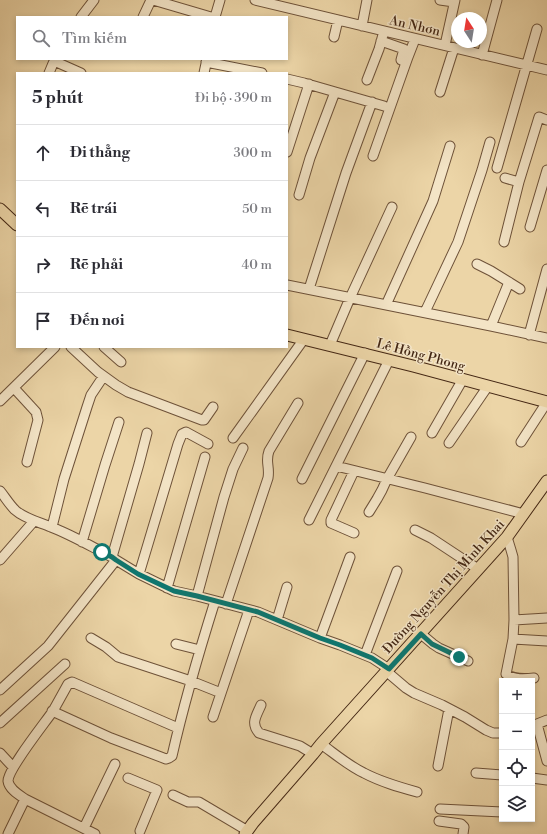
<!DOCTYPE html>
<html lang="vi">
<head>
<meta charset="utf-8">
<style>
	:root { --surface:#fff; --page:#f7f7f7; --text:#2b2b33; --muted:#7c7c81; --line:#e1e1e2 }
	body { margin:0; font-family:"Libre Bodoni",serif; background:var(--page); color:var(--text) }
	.controls { position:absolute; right:12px; bottom:12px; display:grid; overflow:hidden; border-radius:0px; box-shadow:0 2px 6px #0003 }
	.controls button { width:36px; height:36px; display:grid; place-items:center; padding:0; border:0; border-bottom:1px solid var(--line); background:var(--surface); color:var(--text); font:20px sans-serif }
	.compass { position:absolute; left:451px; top:12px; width:36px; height:36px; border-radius:50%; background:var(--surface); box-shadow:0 2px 6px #0003; rotate:348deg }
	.stop { position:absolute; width:12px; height:12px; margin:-9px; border:3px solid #0f766e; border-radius:50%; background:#fff }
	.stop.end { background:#0f766e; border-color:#fff; box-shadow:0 1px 4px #0008 }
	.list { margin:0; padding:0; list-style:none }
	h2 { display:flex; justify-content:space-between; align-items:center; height:52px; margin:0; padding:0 16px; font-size:17px }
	h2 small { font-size:13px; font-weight:400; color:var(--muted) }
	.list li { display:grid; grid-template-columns:26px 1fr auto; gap:12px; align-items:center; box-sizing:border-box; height:56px; padding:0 16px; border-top:1px solid var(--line) }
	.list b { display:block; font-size:15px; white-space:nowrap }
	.list em { font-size:13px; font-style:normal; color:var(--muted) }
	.icon { flex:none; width:22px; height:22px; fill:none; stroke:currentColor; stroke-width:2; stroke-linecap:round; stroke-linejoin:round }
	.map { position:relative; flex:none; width:547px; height:834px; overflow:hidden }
	.search { position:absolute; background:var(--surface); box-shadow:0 2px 6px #0003; left:16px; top:16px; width:272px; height:44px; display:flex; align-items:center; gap:10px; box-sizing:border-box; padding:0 14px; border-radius:0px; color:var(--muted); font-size:15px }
	.panel { position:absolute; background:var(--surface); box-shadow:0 2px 6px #0003; left:16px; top:72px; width:272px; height:276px; border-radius:0px }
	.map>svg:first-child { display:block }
</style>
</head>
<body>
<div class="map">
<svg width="547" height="834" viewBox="0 0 547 834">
	<rect width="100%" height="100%" fill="#ecd5a7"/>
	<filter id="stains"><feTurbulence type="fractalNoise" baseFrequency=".005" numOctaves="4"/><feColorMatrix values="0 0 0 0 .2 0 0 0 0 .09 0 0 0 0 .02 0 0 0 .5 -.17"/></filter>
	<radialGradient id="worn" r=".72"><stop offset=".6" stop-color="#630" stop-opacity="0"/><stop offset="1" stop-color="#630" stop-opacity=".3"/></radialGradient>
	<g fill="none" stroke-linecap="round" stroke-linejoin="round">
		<defs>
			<path id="minor" d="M153,0L211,17
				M255,0L547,70
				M440,0L454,2
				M81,17L94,0
				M143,17L151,0
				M215,17L220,0
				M362,26L367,0
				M334,37L338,20
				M381,41L404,49L401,60
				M445,45L455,0
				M482,55L497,0
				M54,59V61L81,73
				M206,62L262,73
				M49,73L54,61
				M204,73L207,59
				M287,79L304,83L384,106
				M367,80L379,49L384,31
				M440,92L454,48
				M287,152L309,84
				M373,156L408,57L415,39
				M497,168L537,29
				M505,178L519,182
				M299,195L310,158L335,92
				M530,227L547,170
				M504,242L519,182L539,117L547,120
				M477,264L491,271L520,289
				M287,285L491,326L547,338
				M309,289L346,173L372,102
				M386,305L433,201L450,146
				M425,312L458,242L482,170L490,142
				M491,326L509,282
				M529,335L547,269
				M330,345L350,298L392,207
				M71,347L98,372L116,385L128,392L202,420H204L213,407
				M104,347L121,362
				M14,388L36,412L38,420L27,462
				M0,401L55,347
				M432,433L463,379
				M233,438L304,339
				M521,442L547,402
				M449,443L488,386
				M336,466L425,488L524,514
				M354,471L331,520V523L354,533
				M302,479L365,353
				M0,491C5,497 9,504 15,510C25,519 39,522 51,527C72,535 92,547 112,557L116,560L139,574L174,591L197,596L258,612L320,638L340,645L372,658L389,669
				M369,512L377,499L382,490L387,479L411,437
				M309,520L389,360
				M52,527L64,479L87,407L91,395L103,377
				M415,530L431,538L478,569
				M507,537L511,550L513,557L514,620L513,639L506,674C514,680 525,679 534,678
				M82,542L105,465L119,422
				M112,557L139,464L147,433
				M0,560L34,521
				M139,574L178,444L182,434L186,432L208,444
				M167,588L205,457
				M197,596L224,497L233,469L243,448
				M226,604L268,478C270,466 265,462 269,451L298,403
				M277,620L287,587
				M514,620L547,618
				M421,634L433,644L439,648L468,661
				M91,638L106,647L118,657L191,681L221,693
				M320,638L350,557
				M513,639L547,641
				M176,644L200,650
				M365,655L397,571
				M386,671L406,688L414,693L442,705L465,717L486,730L493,733H502
				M0,690L48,646L116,560
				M261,705C257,715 250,723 259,733L300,746L313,754
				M52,711L111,738L166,759L169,758L172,756C184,703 199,652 215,601
				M213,717L249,610
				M0,723L65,664
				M537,724L547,761
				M532,726L547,720
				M321,744C335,754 349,766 364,773C381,782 399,787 417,792
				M0,753L13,767
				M438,766L449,709
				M476,773L502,775
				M128,778L157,790L140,831
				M532,778L547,780
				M173,795L188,802H199L248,831
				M440,809L502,812
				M439,821L461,824L464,827L463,834
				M84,828L115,764
				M8,834L25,799
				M95,834L25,799C19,795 9,789 8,781C8,769 44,724 53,711C58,702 63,693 68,684L72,682L178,728"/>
			<path id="major" d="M0,209L17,225
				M287,335L413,366L547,402
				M245,834L253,823L313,754L321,744L507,537L547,481"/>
		</defs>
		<!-- minor casing -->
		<use href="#minor" stroke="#6e5239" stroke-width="11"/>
		<!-- major casing -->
		<use href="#major" stroke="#442714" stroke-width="13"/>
		<!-- minor -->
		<use href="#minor" stroke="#f3e4c6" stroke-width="9"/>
		<!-- major -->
		<use href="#major" stroke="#ecd5a7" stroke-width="11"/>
	</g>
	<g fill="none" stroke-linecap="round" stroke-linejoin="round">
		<!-- route -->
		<path stroke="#0f766e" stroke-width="5" d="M102,552L112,557L116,560L138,574L174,591L197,596L258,612L320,638L340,645L372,658L389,669L421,634L432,644L459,657"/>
	</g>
	<g text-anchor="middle" stroke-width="3" stroke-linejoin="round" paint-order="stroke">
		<!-- street labels -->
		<g font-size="13" fill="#442714" stroke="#f3e4c6">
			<text transform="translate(415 25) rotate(13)" y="5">An Nhơn</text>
			<text transform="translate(421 354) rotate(15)" y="5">Lê Hồng Phong</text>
			<text transform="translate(443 586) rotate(-48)" y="5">Đường Nguyễn Thị Minh Khai</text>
		</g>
	</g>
	<rect width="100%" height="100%" filter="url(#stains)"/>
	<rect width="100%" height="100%" fill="url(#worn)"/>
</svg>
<div class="controls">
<button>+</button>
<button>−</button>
<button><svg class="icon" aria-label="locate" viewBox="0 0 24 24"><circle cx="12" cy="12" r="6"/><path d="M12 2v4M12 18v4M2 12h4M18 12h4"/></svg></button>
<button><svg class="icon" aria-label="layers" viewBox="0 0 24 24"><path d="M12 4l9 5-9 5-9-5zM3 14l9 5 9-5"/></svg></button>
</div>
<svg class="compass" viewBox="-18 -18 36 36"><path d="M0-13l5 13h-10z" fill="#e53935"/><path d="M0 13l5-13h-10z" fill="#7c7c81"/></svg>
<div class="stop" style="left:102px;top:552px"></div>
<div class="stop end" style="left:459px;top:657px"></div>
<div class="search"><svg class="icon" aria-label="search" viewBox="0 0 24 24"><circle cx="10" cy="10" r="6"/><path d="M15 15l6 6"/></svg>Tìm kiếm</div>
<section class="panel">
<h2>5 phút<small>Đi bộ · 390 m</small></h2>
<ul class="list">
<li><svg class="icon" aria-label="ahead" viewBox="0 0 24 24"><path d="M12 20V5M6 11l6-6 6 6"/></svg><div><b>Đi thẳng</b></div><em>300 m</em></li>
<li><svg class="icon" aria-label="left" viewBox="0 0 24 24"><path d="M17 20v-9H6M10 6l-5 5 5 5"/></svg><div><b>Rẽ trái</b></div><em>50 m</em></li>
<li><svg class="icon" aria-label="right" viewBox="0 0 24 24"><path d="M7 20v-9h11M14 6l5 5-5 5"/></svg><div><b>Rẽ phải</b></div><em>40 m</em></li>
<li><svg class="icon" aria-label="arrive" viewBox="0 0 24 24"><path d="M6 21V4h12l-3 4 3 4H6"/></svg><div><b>Đến nơi</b></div></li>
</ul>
</section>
</div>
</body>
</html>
